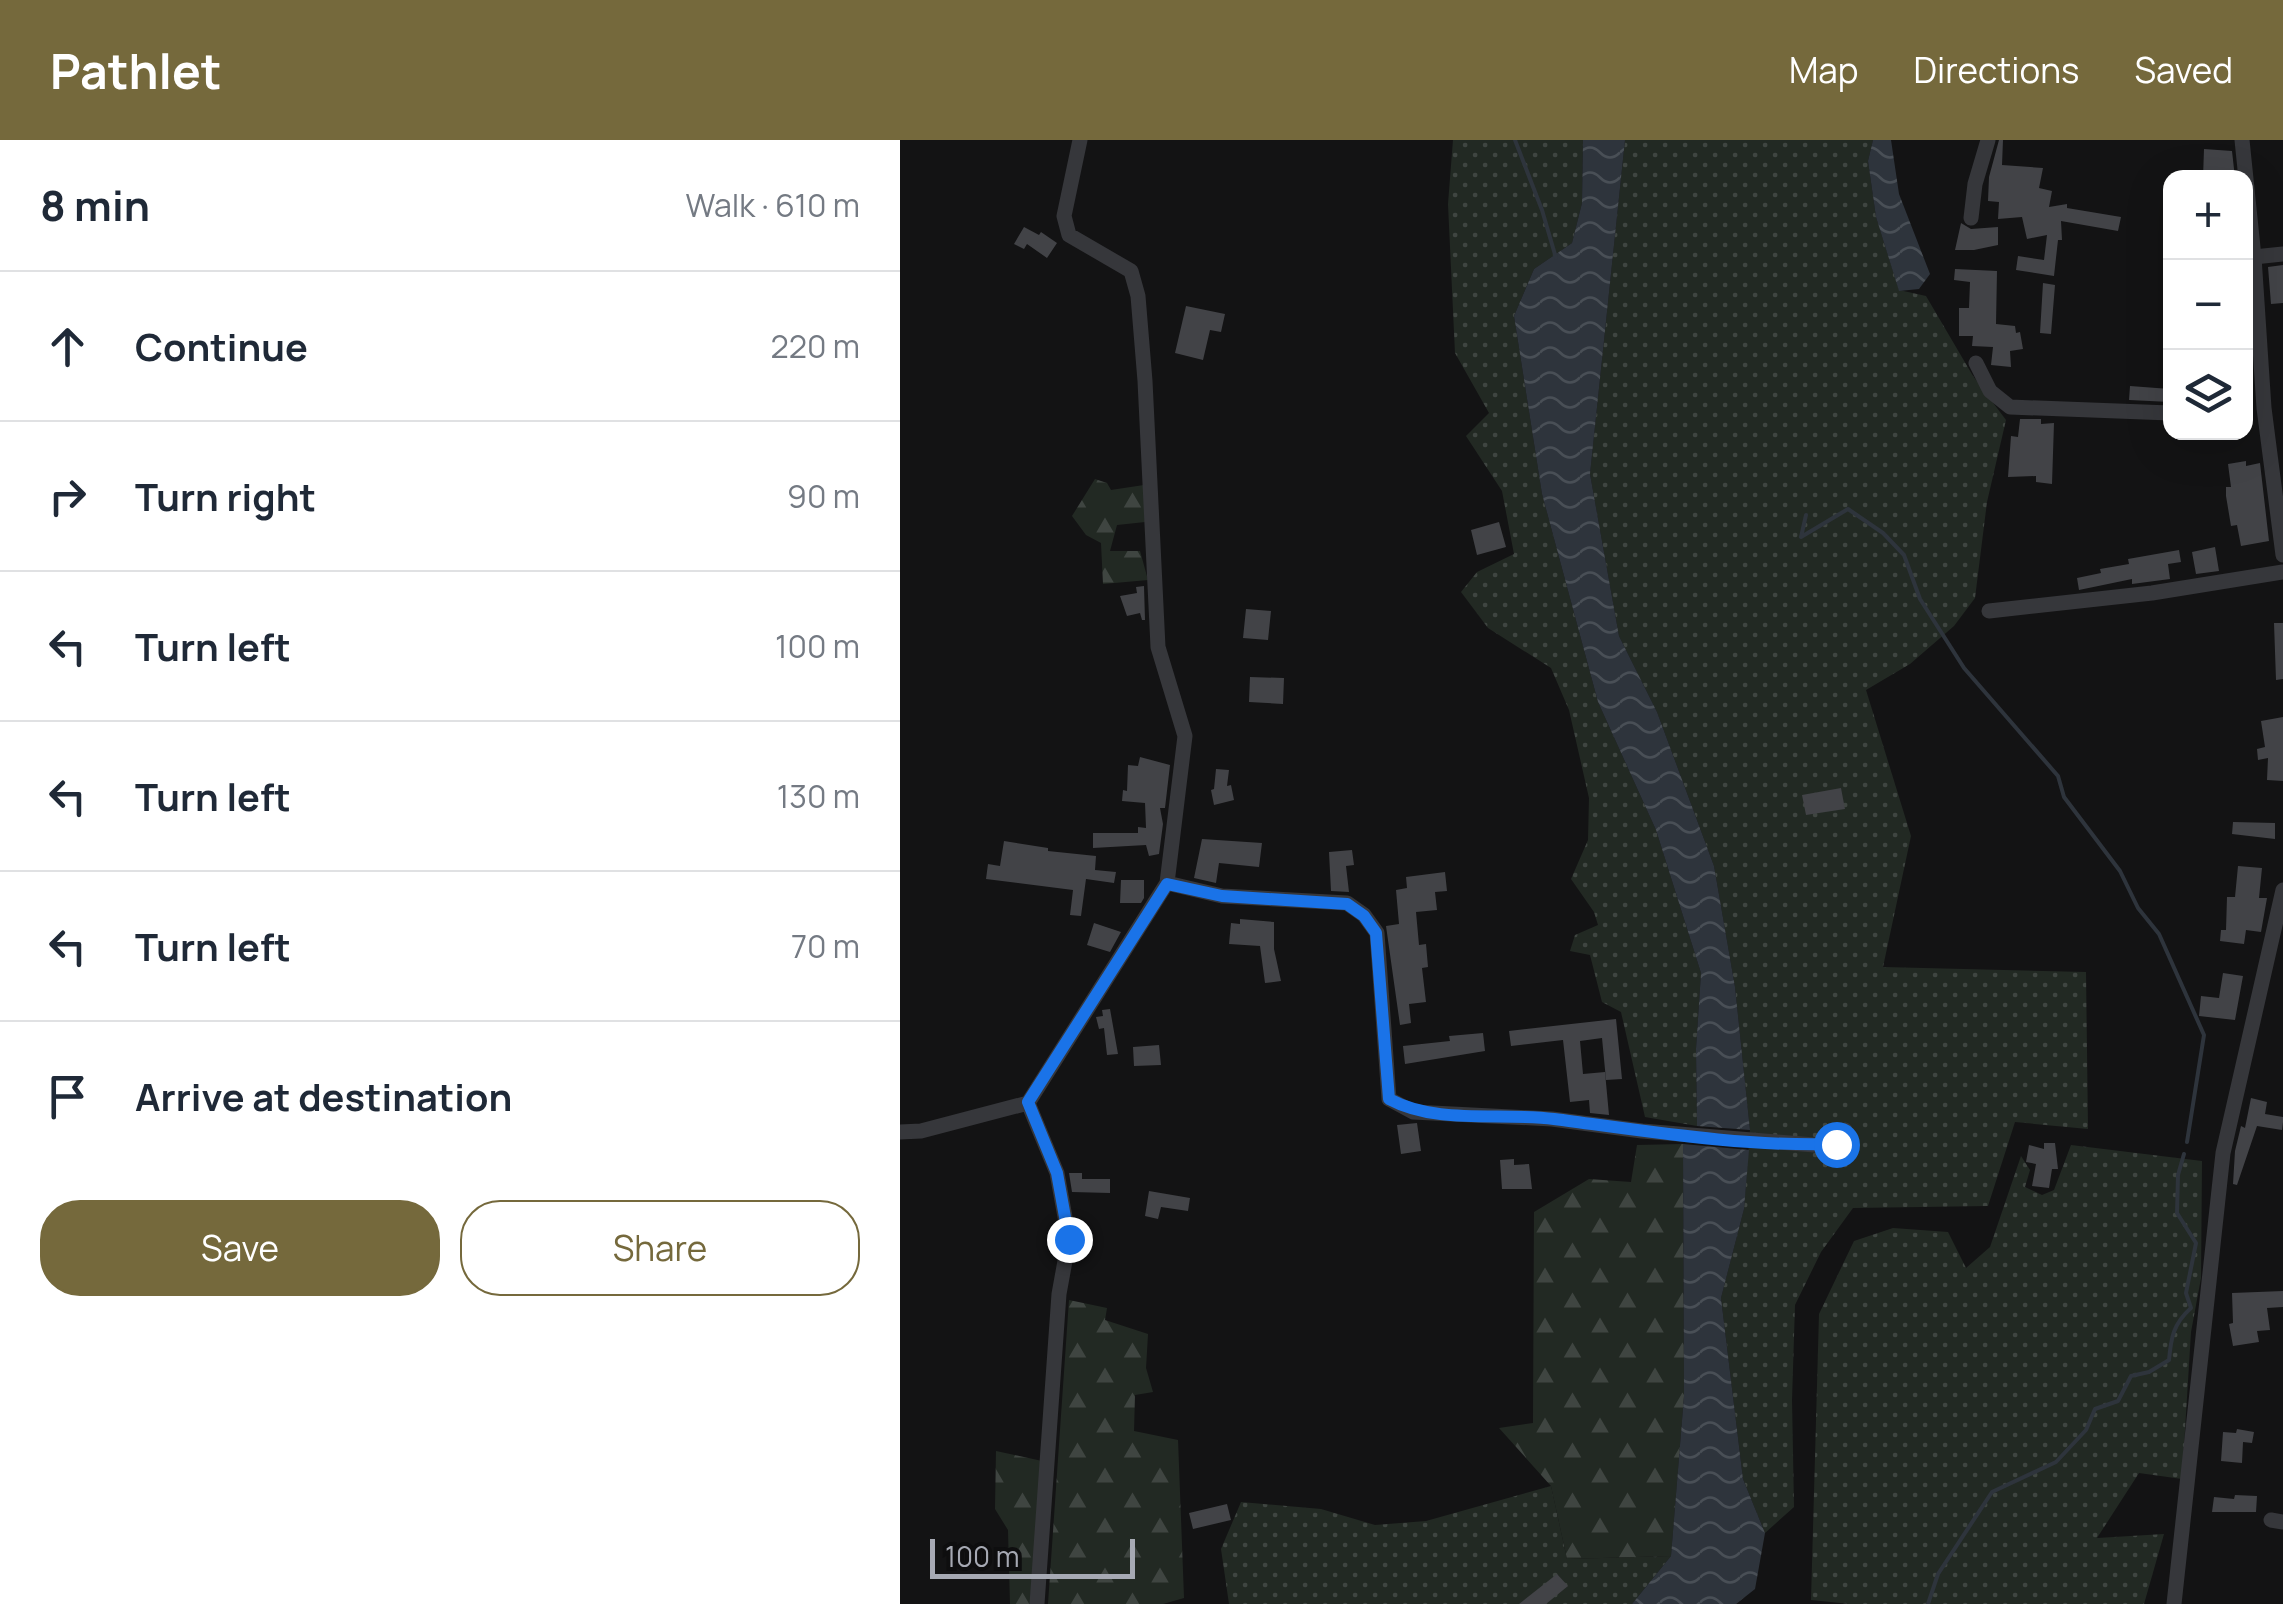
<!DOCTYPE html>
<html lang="en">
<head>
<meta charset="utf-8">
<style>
	:root { --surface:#fff; --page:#f6f6f7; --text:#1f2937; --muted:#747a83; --line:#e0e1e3; --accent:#75693c }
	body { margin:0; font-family:Manrope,sans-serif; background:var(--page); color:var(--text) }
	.controls { position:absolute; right:30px; top:30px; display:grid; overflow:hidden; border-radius:20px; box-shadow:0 10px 40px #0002 }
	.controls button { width:90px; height:90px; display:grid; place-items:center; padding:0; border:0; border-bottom:2px solid var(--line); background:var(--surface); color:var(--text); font:50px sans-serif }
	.scale { position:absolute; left:30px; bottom:25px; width:205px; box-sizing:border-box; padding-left:10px; border:5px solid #a6a9b3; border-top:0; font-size:28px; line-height:35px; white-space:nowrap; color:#a6a9b3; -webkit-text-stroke:8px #0e0e0f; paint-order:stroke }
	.stop { position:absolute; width:30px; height:30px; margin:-22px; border:8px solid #1a73e8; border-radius:50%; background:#fff }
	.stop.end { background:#1a73e8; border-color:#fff; box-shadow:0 2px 10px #0008 }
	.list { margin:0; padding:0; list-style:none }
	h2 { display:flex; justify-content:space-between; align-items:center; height:130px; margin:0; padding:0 40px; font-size:42px }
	h2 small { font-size:32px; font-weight:400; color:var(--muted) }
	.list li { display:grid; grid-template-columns:65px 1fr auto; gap:30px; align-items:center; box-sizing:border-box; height:150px; padding:0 40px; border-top:2px solid var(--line) }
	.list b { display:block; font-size:38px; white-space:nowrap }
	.list em { font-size:32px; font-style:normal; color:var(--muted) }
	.actions { display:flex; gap:20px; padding:30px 40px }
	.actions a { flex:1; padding:22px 0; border:2px solid var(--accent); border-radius:40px; text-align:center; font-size:35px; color:var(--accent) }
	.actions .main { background:var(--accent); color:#fff }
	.icon { flex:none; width:55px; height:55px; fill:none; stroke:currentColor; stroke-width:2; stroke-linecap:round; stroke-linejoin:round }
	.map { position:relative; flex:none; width:1383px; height:1464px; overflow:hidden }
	header { display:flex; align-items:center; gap:60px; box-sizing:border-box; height:140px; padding:0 50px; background:var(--accent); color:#fff }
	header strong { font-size:48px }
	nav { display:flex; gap:55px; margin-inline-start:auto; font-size:35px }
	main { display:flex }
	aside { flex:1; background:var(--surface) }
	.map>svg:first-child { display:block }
</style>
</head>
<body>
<header>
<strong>Pathlet</strong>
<nav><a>Map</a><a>Directions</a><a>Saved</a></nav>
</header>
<main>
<aside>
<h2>8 min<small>Walk · 610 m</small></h2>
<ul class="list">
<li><svg class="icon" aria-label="ahead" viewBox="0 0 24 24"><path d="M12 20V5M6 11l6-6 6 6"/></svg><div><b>Continue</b></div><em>220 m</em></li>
<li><svg class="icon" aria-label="right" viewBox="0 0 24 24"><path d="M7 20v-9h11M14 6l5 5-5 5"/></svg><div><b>Turn right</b></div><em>90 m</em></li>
<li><svg class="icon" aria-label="left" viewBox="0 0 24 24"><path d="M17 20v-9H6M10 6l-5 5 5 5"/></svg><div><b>Turn left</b></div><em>100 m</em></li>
<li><svg class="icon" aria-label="left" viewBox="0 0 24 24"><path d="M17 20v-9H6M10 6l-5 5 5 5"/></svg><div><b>Turn left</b></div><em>130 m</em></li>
<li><svg class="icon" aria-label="left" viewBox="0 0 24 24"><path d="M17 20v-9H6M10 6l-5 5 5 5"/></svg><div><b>Turn left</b></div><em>70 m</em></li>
<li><svg class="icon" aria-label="arrive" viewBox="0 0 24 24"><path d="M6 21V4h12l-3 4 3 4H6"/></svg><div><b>Arrive at destination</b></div></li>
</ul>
<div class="actions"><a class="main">Save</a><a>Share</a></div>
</aside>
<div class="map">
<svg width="1383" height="1464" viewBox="0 0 1383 1464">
	<defs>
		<pattern id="grass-dots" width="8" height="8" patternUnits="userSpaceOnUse" patternTransform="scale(2.5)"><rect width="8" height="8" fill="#222923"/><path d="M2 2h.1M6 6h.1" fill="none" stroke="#3f4541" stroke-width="1.8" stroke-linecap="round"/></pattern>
		<pattern id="forest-firs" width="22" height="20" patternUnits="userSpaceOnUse" patternTransform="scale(2.5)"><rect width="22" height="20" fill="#222923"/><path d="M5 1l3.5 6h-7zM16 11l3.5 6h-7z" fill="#3f4541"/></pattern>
		<pattern id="water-waves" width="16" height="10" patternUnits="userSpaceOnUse" patternTransform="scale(2.5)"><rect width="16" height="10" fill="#2e343c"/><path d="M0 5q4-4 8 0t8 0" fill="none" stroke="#494f56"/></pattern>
	</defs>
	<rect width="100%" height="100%" fill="#131314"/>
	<!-- grass -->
	<path fill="url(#grass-dots)" d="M553,0H683L682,63L672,103L634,129L614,176L642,354L698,562L756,690L801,833L796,909L797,986L745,977L721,872L702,862L690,815L670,811L675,795L698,785L694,772L671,739L688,700L689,658L669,570L651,528L588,488L561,452L577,432L614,414L602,351L566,296L589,273L555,213L548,64Z
		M725,0H973L968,21L976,77L999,150L1026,156L1073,236L1106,280L1087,362L1075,458L1054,486L1010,524L966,550L1011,696L983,827L1186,832L1188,989L1115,982L1088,1066L953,1068L921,1112L895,1165L892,1260L894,1367L865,1393L843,1339L821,1158L844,1069L850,990L835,847L814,726L757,572L719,496L690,334Z
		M1171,1005L1302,1021L1301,1138L1291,1192L1282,1339L1239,1333L1197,1398L1264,1394L1244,1464H950L911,1460L919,1174L954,1101L993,1088L1048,1092L1066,1128L1090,1107L1121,1016L1130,1030L1125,1047L1142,1055L1154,1050Z
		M651,1346L667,1419L771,1416L732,1464H329L321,1409L341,1362L421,1369L475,1385L526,1381Z"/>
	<!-- forest -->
	<path fill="url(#forest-firs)" d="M195,339L207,343L211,350L244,345L245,382L217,385L210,411H240L248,440L203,444L201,403L186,395L172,376Z
		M783,1004L784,1256L771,1416L667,1419L651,1346L599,1288L633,1283L634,1072L689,1039L731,1042L737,1005Z
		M169,1160L207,1168L205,1180L248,1194L246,1228L253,1252L235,1255L234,1291L278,1300L284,1458L263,1464H148Z
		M96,1311L142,1321L130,1464H110L108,1390L95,1369Z"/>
	<!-- water -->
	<path fill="url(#water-waves)" d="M683,0H725L690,334L719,496L757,572L814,726L835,847L850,990L797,986L796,909L801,833L756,690L698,562L642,354L614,176L634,129L672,103L682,63Z
		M973,0H991L999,54L1030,134L1019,149L999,151L976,77L968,21Z
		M783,1004L849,1010L844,1069L821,1158L843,1339L865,1393L855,1449L836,1464H732L771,1416L784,1256Z"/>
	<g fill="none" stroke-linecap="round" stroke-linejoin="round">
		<!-- stream -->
		<path stroke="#2e343c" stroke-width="4" d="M615,0L642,70L656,118
			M906,375L901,397L948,369L983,393L1004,415L1020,459L1064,528L1158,636L1164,657L1220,731L1238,768L1259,794L1304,895L1287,1002
			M1028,1464L1038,1434L1092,1352L1156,1322L1186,1290L1195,1269L1218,1261L1231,1236L1249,1232L1269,1220C1271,1198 1273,1184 1291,1168L1286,1153L1296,1103L1277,1073L1278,1035L1284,1014"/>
	</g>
	<!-- building -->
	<path fill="#424347" d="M1099,0H1103L1102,25L1143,28L1139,48L1152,51L1149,67L1167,64V68L1221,77L1218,91L1161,81L1162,100H1158L1154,136L1116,130L1118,116L1144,120L1147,95L1127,99L1122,77L1098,79L1099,62L1088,61L1089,37Z
		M1304,9L1332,11L1335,38H1303Z
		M1061,83L1071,89L1098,87V105L1074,110H1055Z
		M124,87L139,95L141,92L157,103L147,118L127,104L124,109L114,104Z
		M1383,125V163L1371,164L1368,127Z
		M1055,129L1097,131L1096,184L1115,186L1116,193L1120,192L1123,209L1110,211L1111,227L1091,225L1093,207L1072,206L1073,196H1059V168H1069L1070,142L1054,140Z
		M1143,143L1155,145L1151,194L1140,193Z
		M286,166L325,174L321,192L310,190L303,220L275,213Z
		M1230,246L1270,249V262L1229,260Z
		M1120,279H1141V284L1154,283L1152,344L1136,342V336L1108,337L1111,296L1118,297Z
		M1346,321V326L1360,323L1369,401L1341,406L1337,385L1331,386L1326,356V347H1331L1328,324Z
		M599,382L606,407L577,415L571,390Z
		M1315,407L1319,431L1296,434L1292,412Z
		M1279,410L1281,422L1268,424L1270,439L1232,444V439L1179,450L1177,438L1201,433L1200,429L1229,424L1228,419Z
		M244,446L245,480H242L240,473L227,476L220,456L237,453L236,447Z
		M346,469L371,471L368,500L343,498Z
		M1374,483H1383V539L1376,540Z
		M350,537L384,538L383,564L349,562Z
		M1383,577V641L1367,640L1368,618L1358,620L1357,609L1365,607L1361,581Z
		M240,617L270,625L265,668H260L263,684L259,714L249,716L246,705L193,708V693H238V687L246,688L245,663L222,661L223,650L227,651L228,625L238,626Z
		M316,629L329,630L327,646L331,645L334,660L314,665L311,650L314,649Z
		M941,648L945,669L906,675L902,655Z
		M1333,682L1375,683V699L1332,694Z
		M302,699L362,703L359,727L319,723L316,743L294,738Z
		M104,701L148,708V711L196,716L195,730L216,732L214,743L186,739L181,776L170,775L173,750L86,739L88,724L100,726Z
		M452,710L454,725L446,726L449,752L431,751L429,712Z
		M1338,726L1362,728L1359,758H1367L1361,792L1346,790L1344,804L1320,801L1321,790H1326L1327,757H1335Z
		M545,732L547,751L535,752L537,770L516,772L519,805L526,804L528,827L522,828L526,862L509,864L511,883L500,885L486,786L499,784L496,750L507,748L506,737Z
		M221,740H244V758L241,763H220Z
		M340,779L374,782V809L381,841L365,843L360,806L329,804L331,783L340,784Z
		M194,783L221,792L210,812L187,805Z
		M1323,833L1343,836L1335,880L1299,876L1301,856L1319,858Z
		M210,869L218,914L207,915L204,888L199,889L196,877L203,876L202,870Z
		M716,879L722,939L706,940L702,898L680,901L683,934L705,932L709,975L690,973L689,960L670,962L663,900L611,906L609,891Z
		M583,893L585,911L505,924L503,906L550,901L549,896Z
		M259,905L261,925L234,926L233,907Z
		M1351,958L1367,962L1365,974L1383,977V982L1382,990L1357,986L1337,1045L1333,1044L1335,1011L1341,986L1345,988Z
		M517,983L521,1011L501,1014L497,985Z
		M1144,1003H1155L1158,1029H1152L1149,1048L1132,1046L1136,1024L1126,1022L1129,1005L1144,1009Z
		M614,1019V1025L629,1024L632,1049H602L600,1020Z
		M169,1033H182V1039H210V1053L172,1052Z
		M249,1051L290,1058L288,1071L261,1067L258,1079L245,1076Z
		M1383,1151V1167L1367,1168L1370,1190L1357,1191L1359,1202L1333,1206L1329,1184L1333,1183L1332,1153Z
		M1337,1289L1354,1292L1352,1303L1343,1302L1342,1323L1321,1321L1323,1292L1336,1293Z
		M1335,1355L1357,1356L1356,1372H1312L1314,1357L1334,1359Z
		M327,1364L331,1380L293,1389L289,1373Z
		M657,1434L668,1446L646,1464H619Z"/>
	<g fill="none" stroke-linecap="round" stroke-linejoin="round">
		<!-- street -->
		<path stroke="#36373b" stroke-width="15" d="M1342,0L1354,117L1364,268L1383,415
			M1071,78L1075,44L1088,0
			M1354,117L1383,114
			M1076,223L1090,251L1110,267L1270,273
			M1089,471L1252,453L1383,432
			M267,743L322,756L447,763L464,775L477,793L489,959L513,972L652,979L742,991L914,1005L936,1004L945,990
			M128,963L157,1033L169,1099L159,1154L137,1464
			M0,992L21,991L128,963L267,743L285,596L258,507L245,241L238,156L231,131L169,95L164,76L180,0
			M1371,1380L1383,1382
			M1274,1464L1323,1013L1383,750"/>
	</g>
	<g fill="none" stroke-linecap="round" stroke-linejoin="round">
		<!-- route -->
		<path stroke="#1a73e8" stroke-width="12" d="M169,1099L157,1033L128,962L267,744L322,756L447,764L464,776L476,793L489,959C537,985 600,972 654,979C747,991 843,1007 936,1004"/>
	</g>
</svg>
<div class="controls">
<button>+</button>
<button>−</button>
<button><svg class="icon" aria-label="layers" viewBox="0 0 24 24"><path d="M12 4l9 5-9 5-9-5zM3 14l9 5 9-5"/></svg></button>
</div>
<div class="scale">100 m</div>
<div class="stop" style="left:936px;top:1004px"></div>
<div class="stop end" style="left:169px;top:1099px"></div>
</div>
</main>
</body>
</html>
